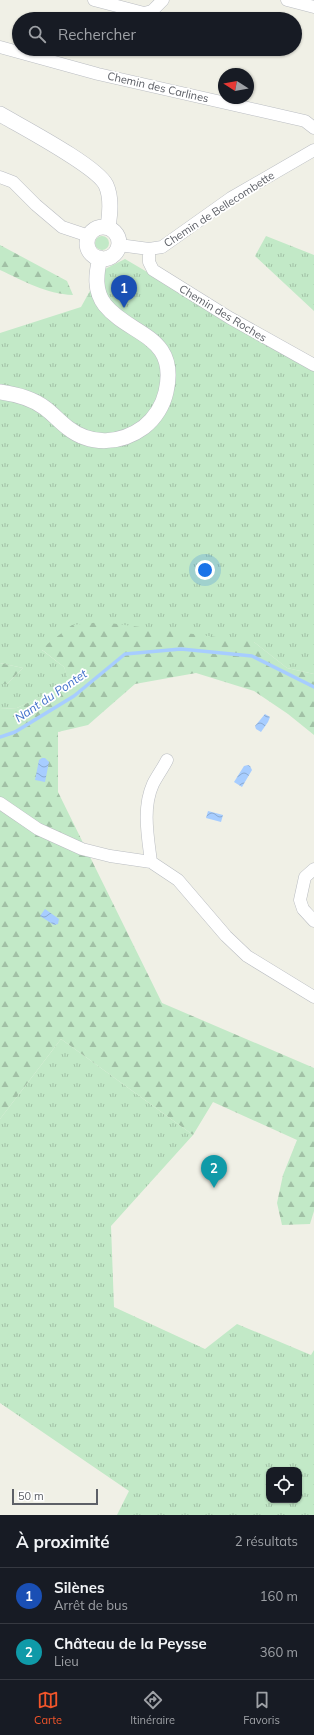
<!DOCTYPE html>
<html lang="fr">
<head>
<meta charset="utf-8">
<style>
	:root { --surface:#171b24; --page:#242831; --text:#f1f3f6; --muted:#9ea1a6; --line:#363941; --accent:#f2552a }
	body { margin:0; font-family:Mulish,sans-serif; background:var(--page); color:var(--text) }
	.controls { position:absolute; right:12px; bottom:12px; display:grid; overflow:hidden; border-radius:8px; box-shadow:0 1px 3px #0004 }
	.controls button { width:36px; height:36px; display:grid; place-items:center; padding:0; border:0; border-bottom:1px solid var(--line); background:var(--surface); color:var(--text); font:20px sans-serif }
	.compass { position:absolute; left:218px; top:68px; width:36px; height:36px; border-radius:50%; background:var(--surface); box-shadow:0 1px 3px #0004; rotate:281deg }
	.scale { position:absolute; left:12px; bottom:10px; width:86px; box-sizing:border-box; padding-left:4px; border:2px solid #5d6067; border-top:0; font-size:11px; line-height:14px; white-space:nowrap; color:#5d6067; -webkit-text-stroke:3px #fff; paint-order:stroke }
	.you { position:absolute; left:205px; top:570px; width:14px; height:14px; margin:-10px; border:3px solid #fff; border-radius:50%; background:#1a73e8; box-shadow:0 0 0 6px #1a73e833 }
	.badge { display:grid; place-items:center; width:26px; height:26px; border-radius:50%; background:var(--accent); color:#fff; font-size:13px; font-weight:700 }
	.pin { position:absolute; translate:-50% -33px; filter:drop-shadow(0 1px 2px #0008) }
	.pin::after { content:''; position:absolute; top:21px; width:14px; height:12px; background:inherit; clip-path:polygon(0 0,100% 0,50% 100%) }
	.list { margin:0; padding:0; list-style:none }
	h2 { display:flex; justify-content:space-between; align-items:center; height:52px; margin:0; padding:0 16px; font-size:17px }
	h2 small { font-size:13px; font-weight:400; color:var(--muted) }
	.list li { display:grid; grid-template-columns:26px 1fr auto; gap:12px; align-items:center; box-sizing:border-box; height:56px; padding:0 16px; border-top:1px solid var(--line) }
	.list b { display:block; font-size:15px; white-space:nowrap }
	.list p { margin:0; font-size:13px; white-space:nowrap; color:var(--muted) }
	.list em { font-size:13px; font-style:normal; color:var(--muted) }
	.icon { flex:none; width:22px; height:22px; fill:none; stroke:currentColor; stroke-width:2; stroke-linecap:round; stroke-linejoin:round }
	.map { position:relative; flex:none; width:314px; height:1515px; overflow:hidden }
	.search { position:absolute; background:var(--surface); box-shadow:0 1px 3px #0004; left:12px; right:12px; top:12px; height:44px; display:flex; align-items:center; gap:10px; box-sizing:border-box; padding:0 14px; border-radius:22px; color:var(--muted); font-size:15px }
	.sheet { height:164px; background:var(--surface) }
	nav { display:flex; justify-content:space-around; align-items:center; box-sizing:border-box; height:56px; border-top:1px solid var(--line); background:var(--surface); font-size:11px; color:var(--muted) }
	nav a { display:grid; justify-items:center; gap:2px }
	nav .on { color:var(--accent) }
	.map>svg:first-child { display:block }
</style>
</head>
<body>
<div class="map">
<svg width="314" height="1515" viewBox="0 0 314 1515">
	<defs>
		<pattern id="grass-tufts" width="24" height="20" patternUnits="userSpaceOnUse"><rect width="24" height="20" fill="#c2e9c7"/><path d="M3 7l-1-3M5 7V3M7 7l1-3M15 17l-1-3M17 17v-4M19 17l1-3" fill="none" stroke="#a1c0a5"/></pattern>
		<pattern id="forest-firs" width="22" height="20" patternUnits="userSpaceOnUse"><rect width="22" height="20" fill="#c2e9c7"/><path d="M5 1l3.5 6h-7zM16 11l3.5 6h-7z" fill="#a1c0a5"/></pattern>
		<pattern id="water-waves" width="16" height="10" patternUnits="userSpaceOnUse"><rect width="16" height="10" fill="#a7cdff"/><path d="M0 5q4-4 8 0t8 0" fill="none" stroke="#8baad2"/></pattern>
	</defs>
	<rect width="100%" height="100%" fill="#f0f0e6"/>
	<!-- grass -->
	<path fill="url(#grass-tufts)" fill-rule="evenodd" d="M266,236L314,255V311L255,256Z
		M125,259L314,370V674L287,668L254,642L42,650L64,667L70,683L17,708L0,709V684H7L23,668L0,663V333L81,307L101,271Z
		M61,1039L193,1135L111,1226L114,1307L205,1349L237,1324L311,1355L314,1350V1515H117L129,1491L0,1403V1119ZM269,1470H299V1500H269Z"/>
	<!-- forest -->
	<path fill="url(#forest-firs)" d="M0,245L67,281L73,295C46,294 24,281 0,270Z
		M102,622L254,642L287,668L314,674V735L288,714L254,691L196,673L135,684L88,725L58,732V792L162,1003L314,1068V1211L310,1224L282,1225L277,1203L283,1175L297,1140L213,1102L193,1135L61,1039L0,1119V709L17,708L69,683L64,667L41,649L72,625Z
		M0,663L23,668L7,684H0Z"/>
	<!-- garden -->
	<path fill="#c2e9c7" d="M95 243a7 7 0 1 1 14 0a7 7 0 1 1-14 0Z"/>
	<!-- water -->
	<path fill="url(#water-waves)" d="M265,714L270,717L268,722L261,732L256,729L255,726Z
		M42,758H45L49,762L45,782L35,780L39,760Z
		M248,765L250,766L252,770L242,787L234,782L244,766Z
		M208,811L223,815L221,822L206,818Z
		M45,909L59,919L58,924L54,925L40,916Z"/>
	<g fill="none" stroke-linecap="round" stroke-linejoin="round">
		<!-- stream -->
		<path stroke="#a7cdff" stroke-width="3.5" d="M0,737L15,732L74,696L125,654L181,649L252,656L314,687"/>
		<defs>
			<path id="minor" d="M94,0L144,13L152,11L163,0
				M287,0L314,7
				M0,47L98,74L305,121L314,128
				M0,177L13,182L36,205L62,227L89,236
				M119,245L149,249L162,247L231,198L314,150
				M149,249V262L153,270L230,318L314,365
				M0,803L38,829L82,849L110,856L151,862L178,880L226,936L247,956L314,997
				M151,862C148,837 142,808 153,784C157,776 163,768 167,760
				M314,869L305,877L300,900L303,909L314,921"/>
			<path id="tertiary" d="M0,114C22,127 97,166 106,185C112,198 110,214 108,227
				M87 243a16 16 0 1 1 32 0a16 16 0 1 1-32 0Z
				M0,392C15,394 33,399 45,408C53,414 60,422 68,428C91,446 121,444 144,427C155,418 163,405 166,392C179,335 130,336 105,305C94,291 96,274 100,258"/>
		</defs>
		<!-- minor casing -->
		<use href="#minor" stroke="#babdc2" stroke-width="13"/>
		<!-- tertiary casing -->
		<use href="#tertiary" stroke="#babdc2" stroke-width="16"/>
		<!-- minor -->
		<use href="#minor" stroke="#fff" stroke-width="12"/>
		<!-- tertiary -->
		<use href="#tertiary" stroke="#fff" stroke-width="15"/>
	</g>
	<g text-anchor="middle" stroke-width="3.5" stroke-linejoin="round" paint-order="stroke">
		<!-- street labels -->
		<g font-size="11" fill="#5d6067" stroke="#fff">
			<text transform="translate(158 87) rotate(13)" y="4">Chemin des Carlines</text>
			<text transform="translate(219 209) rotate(-33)" y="4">Chemin de Bellecombette</text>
			<text transform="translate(223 313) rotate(31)" y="4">Chemin des Roches</text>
		</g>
		<!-- water labels -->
		<g font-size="12" font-style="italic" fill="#4272ca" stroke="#fff">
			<text transform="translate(51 696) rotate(-34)" y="4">Nant du Pontet</text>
		</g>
	</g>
</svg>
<div class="controls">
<button><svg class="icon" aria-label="locate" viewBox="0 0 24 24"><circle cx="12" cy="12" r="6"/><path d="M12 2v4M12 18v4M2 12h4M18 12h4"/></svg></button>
</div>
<svg class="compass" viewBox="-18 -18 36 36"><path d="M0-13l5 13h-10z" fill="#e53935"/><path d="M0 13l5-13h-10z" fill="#9ea1a6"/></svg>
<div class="scale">50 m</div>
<div class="you"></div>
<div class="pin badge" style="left:124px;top:308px;background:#1a4fb4">1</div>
<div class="pin badge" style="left:214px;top:1188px;background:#0f9aa8">2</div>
<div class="search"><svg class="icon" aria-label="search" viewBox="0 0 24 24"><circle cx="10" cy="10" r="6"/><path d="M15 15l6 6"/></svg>Rechercher</div>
</div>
<section class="sheet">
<h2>À proximité<small>2 résultats</small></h2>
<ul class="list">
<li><span class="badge" style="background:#1a4fb4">1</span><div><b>Silènes</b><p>Arrêt de bus</p></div><em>160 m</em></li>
<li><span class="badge" style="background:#0f9aa8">2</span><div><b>Château de la Peysse</b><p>Lieu</p></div><em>360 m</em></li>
</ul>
</section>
<nav>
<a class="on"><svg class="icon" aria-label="map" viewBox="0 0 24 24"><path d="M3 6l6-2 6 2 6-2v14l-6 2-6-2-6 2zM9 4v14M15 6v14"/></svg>Carte</a>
<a><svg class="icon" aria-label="directions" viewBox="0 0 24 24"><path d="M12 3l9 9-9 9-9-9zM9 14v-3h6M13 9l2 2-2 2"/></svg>Itinéraire</a>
<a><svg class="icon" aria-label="saved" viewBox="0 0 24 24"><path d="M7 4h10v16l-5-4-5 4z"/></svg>Favoris</a>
</nav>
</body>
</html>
